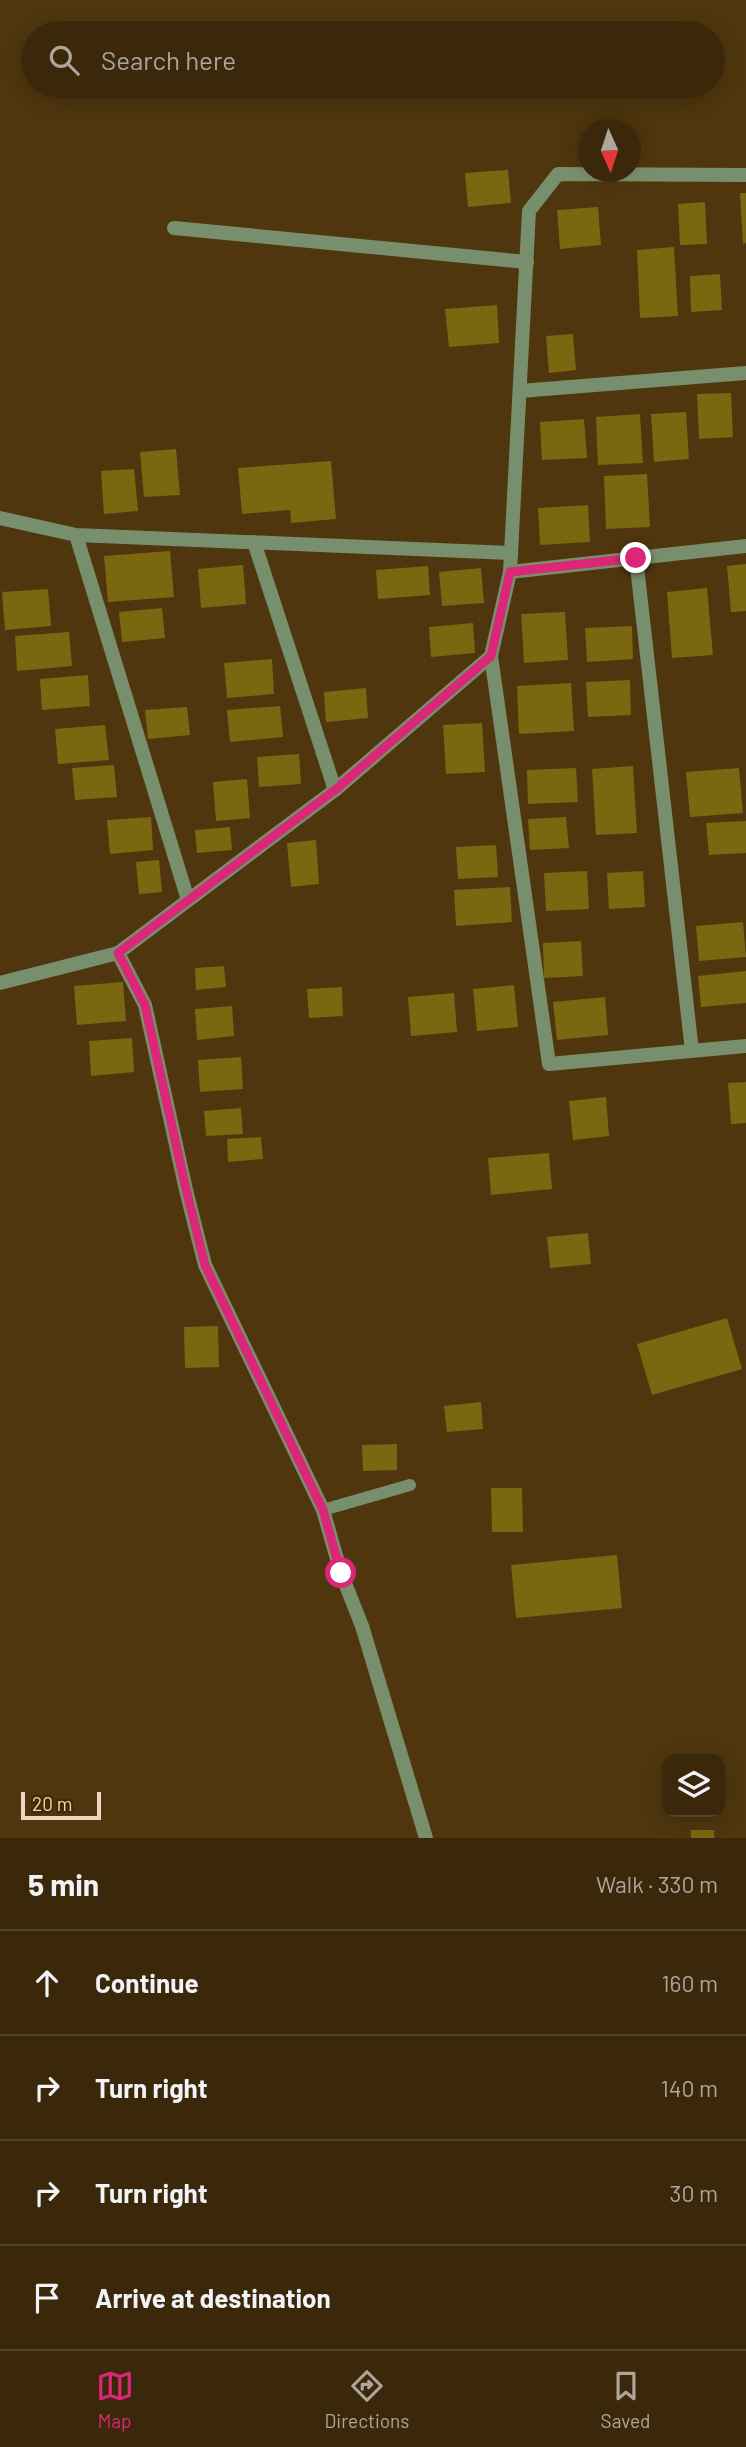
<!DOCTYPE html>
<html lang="en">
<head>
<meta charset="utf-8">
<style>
	:root { --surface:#3b280a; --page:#463418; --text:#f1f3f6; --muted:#aca69c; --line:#54442b; --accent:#db2777 }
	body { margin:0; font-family:Barlow,sans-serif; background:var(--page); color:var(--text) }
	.controls { position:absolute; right:21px; bottom:21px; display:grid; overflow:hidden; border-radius:14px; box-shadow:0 4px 18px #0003 }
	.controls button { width:63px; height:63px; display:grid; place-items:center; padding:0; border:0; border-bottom:2px solid var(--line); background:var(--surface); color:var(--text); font:35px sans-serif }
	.compass { position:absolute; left:578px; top:119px; width:63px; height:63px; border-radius:50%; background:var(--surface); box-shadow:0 4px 18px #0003; rotate:177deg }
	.scale { position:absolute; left:21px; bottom:18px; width:80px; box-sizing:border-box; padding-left:7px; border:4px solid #ebd8be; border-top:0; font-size:19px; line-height:24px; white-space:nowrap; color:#ebd8be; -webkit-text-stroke:5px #442c02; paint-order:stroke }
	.stop { position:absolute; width:21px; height:21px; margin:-16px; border:5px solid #db2777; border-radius:50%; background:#fff }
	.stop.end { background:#db2777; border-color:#fff; box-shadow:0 2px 7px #0008 }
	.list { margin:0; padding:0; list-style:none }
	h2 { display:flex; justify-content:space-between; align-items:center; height:91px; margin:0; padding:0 28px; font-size:30px }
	h2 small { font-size:23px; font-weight:400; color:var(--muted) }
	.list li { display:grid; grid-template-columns:46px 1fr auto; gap:21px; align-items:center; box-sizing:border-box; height:105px; padding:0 28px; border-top:2px solid var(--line) }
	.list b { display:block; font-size:26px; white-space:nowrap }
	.list em { font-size:23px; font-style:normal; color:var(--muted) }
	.icon { flex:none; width:38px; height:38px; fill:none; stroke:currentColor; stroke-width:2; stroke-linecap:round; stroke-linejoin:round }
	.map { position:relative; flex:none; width:746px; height:1838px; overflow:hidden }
	.search { position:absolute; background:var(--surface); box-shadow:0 4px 18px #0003; left:21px; right:21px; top:21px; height:77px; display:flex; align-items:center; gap:18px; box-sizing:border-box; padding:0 24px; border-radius:38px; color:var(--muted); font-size:26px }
	.sheet { height:511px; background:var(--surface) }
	nav { display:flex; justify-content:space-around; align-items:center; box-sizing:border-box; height:98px; border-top:2px solid var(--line); background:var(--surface); font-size:19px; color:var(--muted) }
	nav a { display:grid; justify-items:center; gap:4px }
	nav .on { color:var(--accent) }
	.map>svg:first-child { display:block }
</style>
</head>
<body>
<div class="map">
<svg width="746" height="1838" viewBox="0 0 746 1838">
	<rect width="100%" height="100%" fill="#4f360e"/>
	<!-- building -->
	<path fill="#7a6710" d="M508,170L511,203L468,207L465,173Z
		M740,193H746V243L743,244Z
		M705,202L707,244L680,245L678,204Z
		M598,207L601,245L560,249L557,210Z
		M674,247L678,316L640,318L637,250Z
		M720,274L722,310L691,312L690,276Z
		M497,305L499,343L449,347L445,309Z
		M573,334L576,370L549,373L546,336Z
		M731,393L733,437L699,439L697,394Z
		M686,412L689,459L654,462L651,414Z
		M640,414L643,463L598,465L596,417Z
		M584,419L587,458L542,460L540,422Z
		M176,449L180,495L144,497L140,452Z
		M331,461L336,519L291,523L290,510L242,514L238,468Z
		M134,469L138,511L104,514L101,471Z
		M647,474L650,527L606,529L604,476Z
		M588,505L590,542L540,545L538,508Z
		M170,551L174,597L108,602L104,556Z
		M746,564V611L731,612L727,566Z
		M243,565L246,604L201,608L198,569Z
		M428,566L430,595L378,599L376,570Z
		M481,568L484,603L442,606L439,572Z
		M707,588L713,655L672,658L667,592Z
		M48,589L51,626L5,630L2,592Z
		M162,608L165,638L122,642L119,612Z
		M565,612L568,660L524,663L521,614Z
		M473,623L475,653L431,657L429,627Z
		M632,626L633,659L587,662L585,628Z
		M69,632L72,666L17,671L15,636Z
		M272,659L274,694L227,698L224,663Z
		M88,675L90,706L42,710L40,679Z
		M630,680L631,715L588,717L586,682Z
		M571,683L574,731L519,734L517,686Z
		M366,688L368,718L326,722L324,692Z
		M280,706L283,737L230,742L227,710Z
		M187,707L190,735L148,739L145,710Z
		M482,723L485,772L446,774L443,725Z
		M105,725L109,760L58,764L55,729Z
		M299,754L301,784L259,787L257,757Z
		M114,765L117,797L75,800L72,768Z
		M633,766L637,833L596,835L592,769Z
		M576,768L578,802L528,804L527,770Z
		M739,768L743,813L690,817L686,772Z
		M247,779L250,818L216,821L213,782Z
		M151,817L153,850L110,854L107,820Z
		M566,817L569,848L530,850L528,819Z
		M746,821V853L709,855L706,823Z
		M230,827L232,850L197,853L195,830Z
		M316,840L319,884L291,887L287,843Z
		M496,845L498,877L458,879L456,847Z
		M159,860L162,892L139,894L136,862Z
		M587,871L589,909L546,911L544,873Z
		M643,871L645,907L609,909L607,873Z
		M510,887L512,922L456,926L454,890Z
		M743,922L746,957L699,961L696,926Z
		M581,941L583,976L544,978L543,943Z
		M224,966L226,987L196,990L195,968Z
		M746,971V1003L701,1007L698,976Z
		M123,982L126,1021L77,1025L74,986Z
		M514,985L518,1027L477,1031L473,989Z
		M342,987L343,1016L309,1018L307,989Z
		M454,993L457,1032L411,1036L408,997Z
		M605,997L608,1035L557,1040L553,1002Z
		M232,1006L234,1036L197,1040L195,1009Z
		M132,1038L134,1072L91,1076L89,1041Z
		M241,1057L243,1089L200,1092L198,1060Z
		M746,1082V1123L731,1124L728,1083Z
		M606,1097L609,1136L573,1140L569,1101Z
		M241,1108L243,1134L206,1136L204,1111Z
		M261,1137L263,1159L228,1162L227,1139Z
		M549,1153L552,1189L491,1195L488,1158Z
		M588,1233L591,1264L550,1268L547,1237Z
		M727,1318L742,1369L652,1395L637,1344Z
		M218,1326L219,1367L185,1368L184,1327Z
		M481,1402L483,1429L447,1432L444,1406Z
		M397,1444V1470L363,1471L362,1445Z
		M491,1488H522L523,1532H492Z
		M617,1555L622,1608L516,1618L511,1565Z
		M691,1830H714V1838H691Z"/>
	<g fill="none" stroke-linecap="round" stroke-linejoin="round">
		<!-- service -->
		<path stroke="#788f6d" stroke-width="12" d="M323,1510L410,1485"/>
		<!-- minor -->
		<path stroke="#788f6d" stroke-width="14" d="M174,228L527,262
			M520,391L746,373
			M0,518L76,535L511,553
			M76,535L188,900
			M254,542L335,790
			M636,558L692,1051
			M510,572L746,546
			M491,656L549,1064L746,1046
			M118,953L145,1005L186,1190L205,1265L323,1510L341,1573L362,1626L426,1838"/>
		<!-- tertiary -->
		<path stroke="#788f6d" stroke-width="14" d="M0,983L118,953L335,790L491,656L510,572L529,211L558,174L746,175"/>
	</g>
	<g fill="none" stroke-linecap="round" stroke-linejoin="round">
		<!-- route -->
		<path stroke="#db2777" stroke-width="9" d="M341,1573L323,1510L205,1265L186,1189L145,1005L118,953L335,790L491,656L510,572L636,558"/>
	</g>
</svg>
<div class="controls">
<button><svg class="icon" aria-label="layers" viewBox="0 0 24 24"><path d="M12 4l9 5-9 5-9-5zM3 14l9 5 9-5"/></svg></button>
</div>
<svg class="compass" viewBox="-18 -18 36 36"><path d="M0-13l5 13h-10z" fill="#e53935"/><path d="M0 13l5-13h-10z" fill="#aca69c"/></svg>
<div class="scale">20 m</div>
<div class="stop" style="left:341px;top:1573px"></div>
<div class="stop end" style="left:636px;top:558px"></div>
<div class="search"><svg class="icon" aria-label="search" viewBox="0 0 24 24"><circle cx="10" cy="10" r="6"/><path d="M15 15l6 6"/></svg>Search here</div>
</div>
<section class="sheet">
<h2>5 min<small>Walk · 330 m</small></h2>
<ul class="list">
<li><svg class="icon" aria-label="ahead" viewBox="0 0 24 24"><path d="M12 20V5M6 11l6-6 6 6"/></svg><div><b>Continue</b></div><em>160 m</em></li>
<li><svg class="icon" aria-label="right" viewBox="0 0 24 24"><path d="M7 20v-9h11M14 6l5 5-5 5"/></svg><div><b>Turn right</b></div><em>140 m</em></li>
<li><svg class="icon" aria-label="right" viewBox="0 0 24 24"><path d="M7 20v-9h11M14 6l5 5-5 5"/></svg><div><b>Turn right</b></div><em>30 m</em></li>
<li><svg class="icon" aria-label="arrive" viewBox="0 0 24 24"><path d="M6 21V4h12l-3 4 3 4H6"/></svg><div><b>Arrive at destination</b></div></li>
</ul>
</section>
<nav>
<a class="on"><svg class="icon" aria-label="map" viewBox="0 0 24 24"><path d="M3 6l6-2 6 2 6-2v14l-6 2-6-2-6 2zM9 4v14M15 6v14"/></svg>Map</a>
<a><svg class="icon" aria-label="directions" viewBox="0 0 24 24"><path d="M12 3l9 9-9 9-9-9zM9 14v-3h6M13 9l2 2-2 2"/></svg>Directions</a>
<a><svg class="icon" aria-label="saved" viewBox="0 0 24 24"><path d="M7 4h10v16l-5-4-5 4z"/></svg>Saved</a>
</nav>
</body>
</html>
